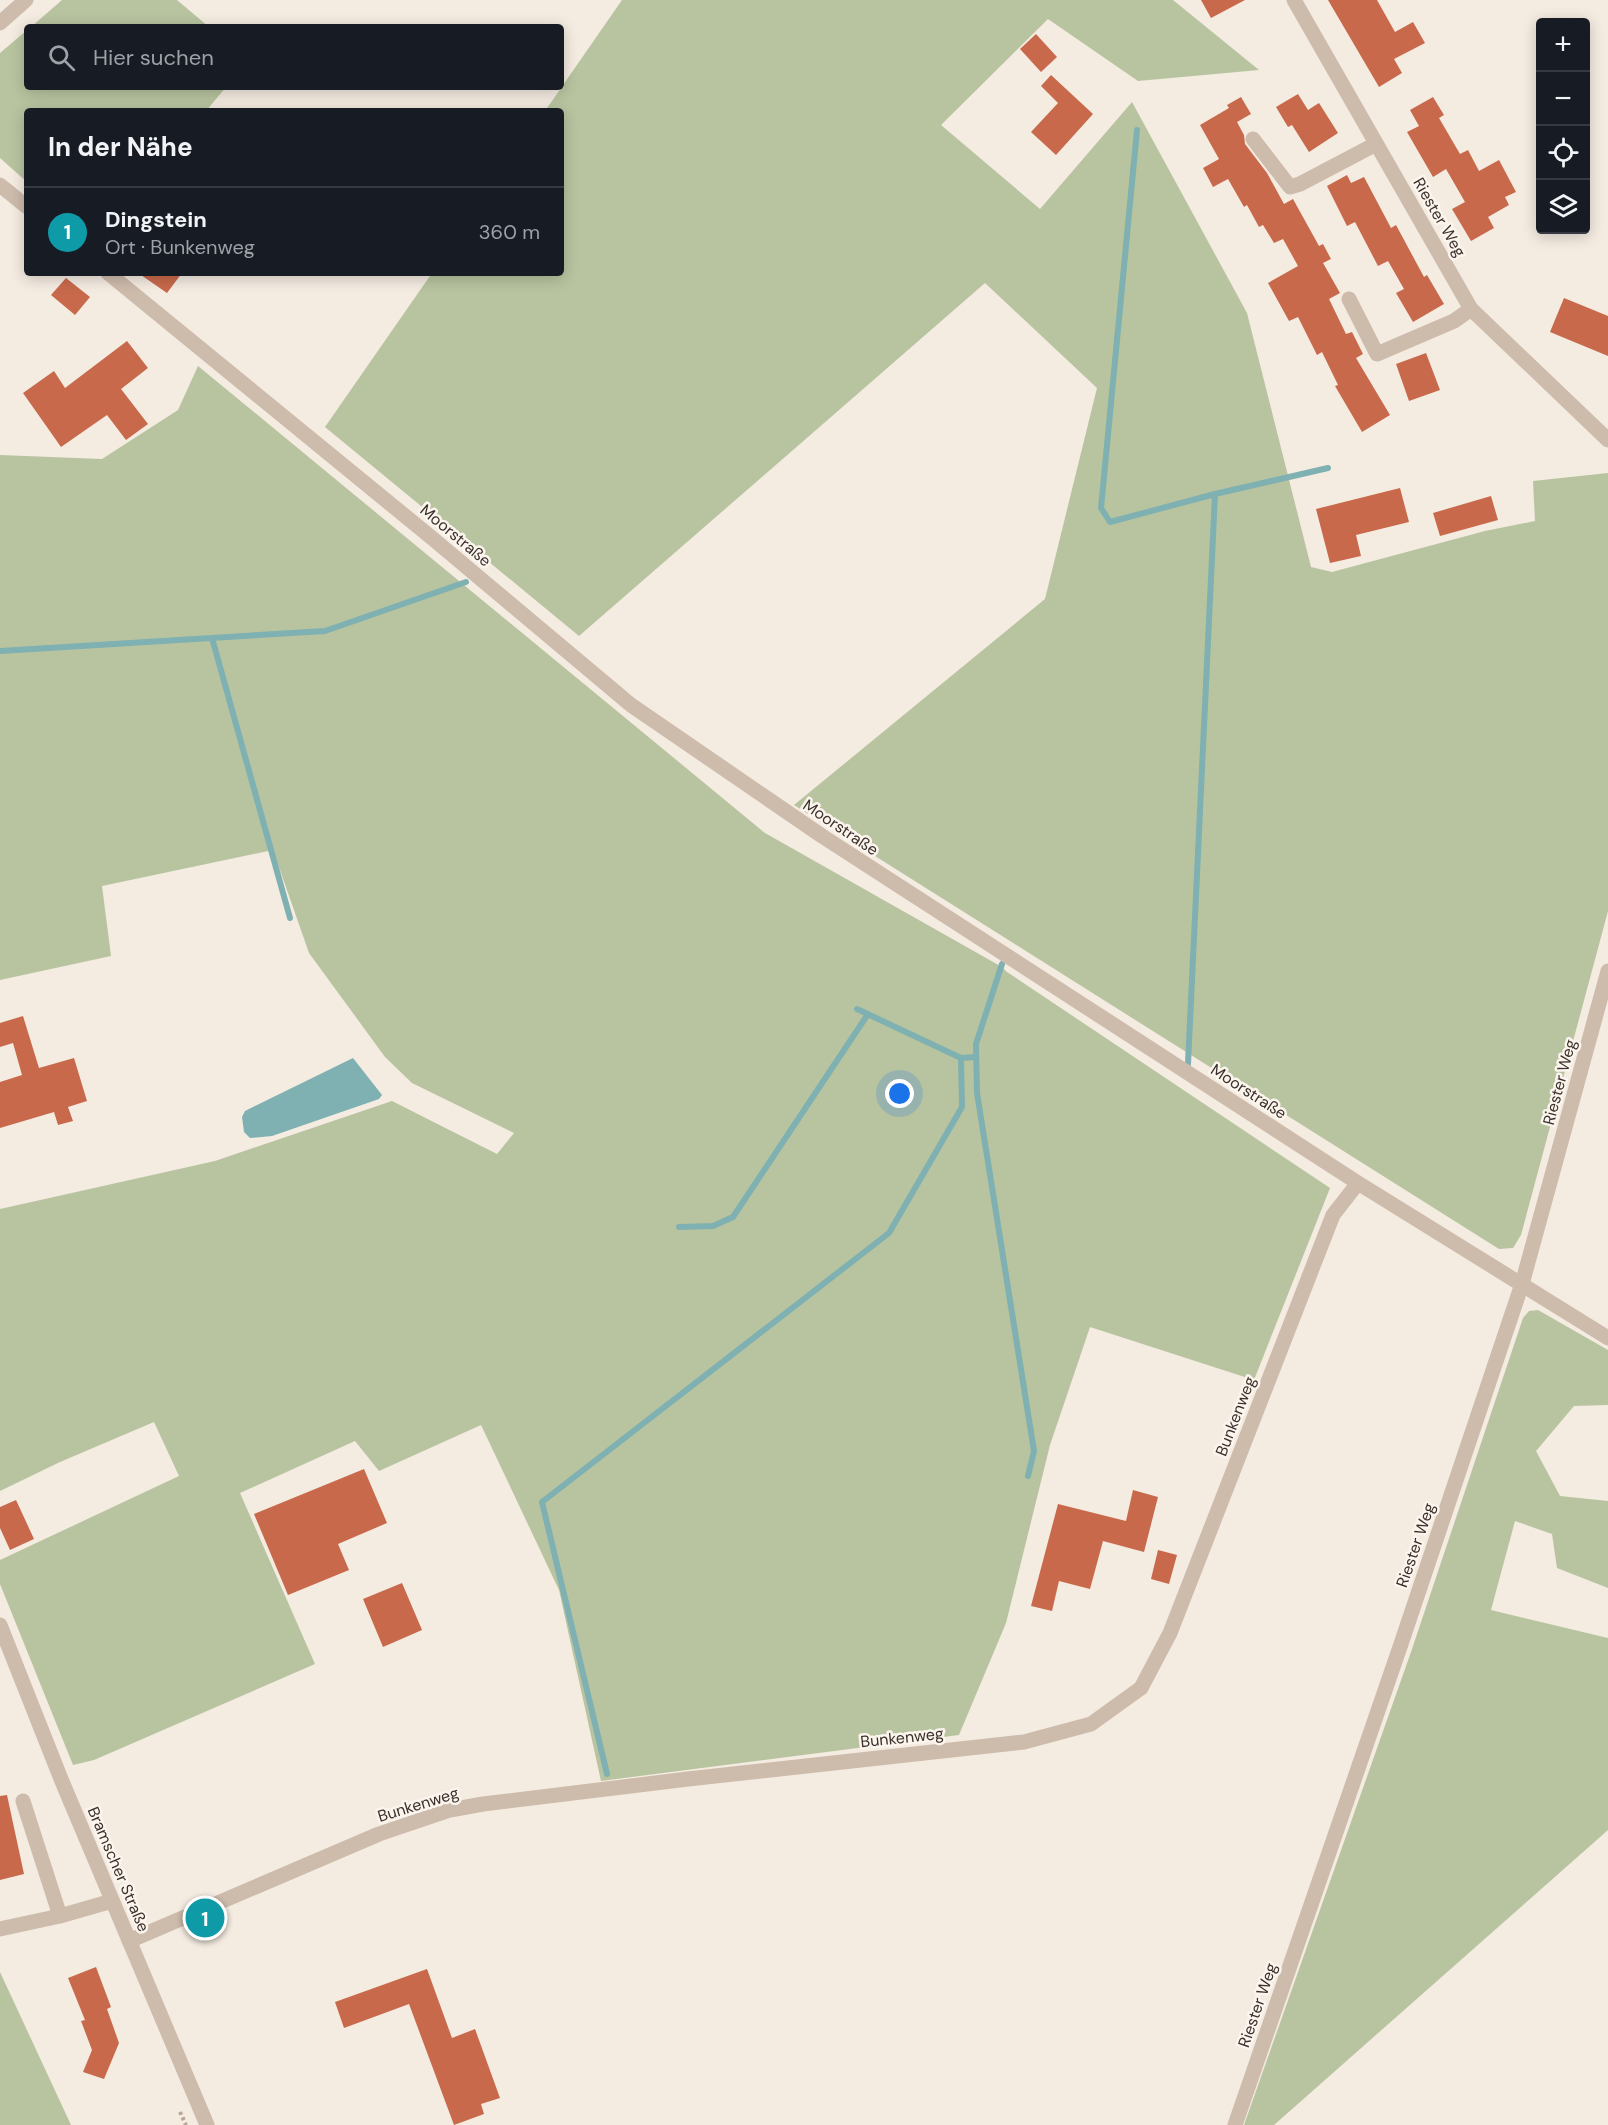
<!DOCTYPE html>
<html lang="de">
<head>
<meta charset="utf-8">
<style>
	:root { --surface:#171b24; --page:#20242c; --text:#f1f3f6; --muted:#9ea1a6; --line:#363941; --accent:#0f766e }
	body { margin:0; font-family:"DM Sans",sans-serif; background:var(--page); color:var(--text) }
	.controls { position:absolute; right:18px; top:18px; display:grid; overflow:hidden; border-radius:6px; box-shadow:0 3px 15px #0003 }
	.controls button { width:54px; height:54px; display:grid; place-items:center; padding:0; border:0; border-bottom:2px solid var(--line); background:var(--surface); color:var(--text); font:30px sans-serif }
	.you { position:absolute; left:900px; top:1094px; width:21px; height:21px; margin:-15px; border:4px solid #fff; border-radius:50%; background:#1a73e8; box-shadow:0 0 0 9px #1a73e833 }
	.badge { display:grid; place-items:center; width:39px; height:39px; border-radius:50%; background:var(--accent); color:#fff; font-size:20px; font-weight:700 }
	.pin { position:absolute; translate:-50% -50%; border:3px solid #fff; box-shadow:0 2px 6px #0006 }
	.list { margin:0; padding:0; list-style:none }
	h2 { display:flex; justify-content:space-between; align-items:center; height:78px; margin:0; padding:0 24px; font-size:26px }
	h2 small { font-size:20px; font-weight:400; color:var(--muted) }
	.list li { display:grid; grid-template-columns:39px 1fr auto; gap:18px; align-items:center; box-sizing:border-box; height:90px; padding:0 24px; border-top:2px solid var(--line) }
	.list b { display:block; font-size:22px; white-space:nowrap }
	.list p { margin:0; font-size:20px; white-space:nowrap; color:var(--muted) }
	.list em { font-size:20px; font-style:normal; color:var(--muted) }
	.icon { flex:none; width:33px; height:33px; fill:none; stroke:currentColor; stroke-width:2; stroke-linecap:round; stroke-linejoin:round }
	.map { position:relative; flex:none; width:1608px; height:2125px; overflow:hidden }
	.search { position:absolute; background:var(--surface); box-shadow:0 3px 15px #0003; left:24px; top:24px; width:540px; height:66px; display:flex; align-items:center; gap:15px; box-sizing:border-box; padding:0 21px; border-radius:6px; color:var(--muted); font-size:22px }
	.panel { position:absolute; background:var(--surface); box-shadow:0 3px 15px #0003; left:24px; top:108px; width:540px; height:168px; border-radius:6px }
	.map>svg:first-child { display:block }
</style>
</head>
<body>
<div class="map">
<svg width="1608" height="2125" viewBox="0 0 1608 2125">
	<rect width="100%" height="100%" fill="#f4ebe1"/>
	<!-- green -->
	<path fill="#b8c4a0" d="M62,0H177L209,27H31Z
		M622,0H1173L1259,70L1138,81L1048,19L941,125L1040,209L1132,102L1247,313L1311,567L1332,572L1485,531L1535,521L1533,481L1608,473V911L1521,1235L1513,1248L1499,1249L794,805L1045,599L1097,388L985,283L579,636L325,427L432,273H561V111H545Z
		M27,30V87H226L206,111H27V182L0,158V53Z
		M198,366L765,833L1002,967L1007,972L1330,1188L1254,1380L1090,1327L1050,1445L1006,1623L959,1735L601,1781L559,1590L481,1425L379,1471L355,1441L240,1493L315,1664L94,1760L73,1765L0,1584V1560L179,1476L154,1422L60,1462L0,1491V1209L215,1161L392,1101L497,1154L514,1133L412,1083L385,1057L309,953L273,850L102,886L111,956L0,980V455L102,459L178,410Z
		M1538,1310L1608,1350V1405L1574,1406L1536,1451L1560,1496L1608,1501V1588L1557,1568L1552,1534L1515,1521L1491,1610L1608,1638V1830L1274,2125H1244L1411,1652L1523,1318L1529,1311Z
		M0,1972L71,2125H0Z"/>
	<!-- water -->
	<path fill="#7fb0b2" d="M353,1058L382,1095L379,1099L272,1136L250,1138L244,1132L242,1117L245,1111Z"/>
	<g fill="none" stroke-linecap="round" stroke-linejoin="round">
		<!-- stream -->
		<path stroke="#7fb0b2" stroke-width="6" d="M1137,130L1101,508L1110,522L1215,494L1328,468
			M212,638L290,918
			M0,651L325,631L466,582
			M1002,964L976,1044L977,1093L1034,1451L1028,1476
			M857,1009L961,1058
			M1188,1064L1215,494
			M679,1227L713,1226L733,1217L868,1014
			M607,1774L542,1502L889,1233L962,1107L961,1058L976,1057"/>
	</g>
	<!-- building -->
	<path fill="#c8694b" d="M1201,0H1245L1211,18Z
		M1328,0H1377L1395,32L1413,22L1425,43L1394,59L1402,73L1379,87Z
		M1036,34L1057,57L1041,72L1020,49Z
		M1051,75L1093,114L1056,155L1031,132L1058,103L1041,86Z
		M1298,94L1308,110L1319,103L1338,133L1309,152L1292,125L1288,127L1276,107Z
		M1241,97L1251,114L1237,122L1244,135L1245,144L1267,173L1284,204L1293,199L1319,246L1323,244L1331,259L1323,263L1340,293L1329,299L1346,334L1352,332L1363,354L1356,358L1390,415L1362,432L1335,386L1338,385L1322,352L1317,355L1298,317L1289,321L1268,283L1298,266L1283,239L1274,243L1263,225L1259,227L1247,205L1244,207L1228,179L1213,187L1203,168L1219,159L1200,125L1229,108L1227,105Z
		M1433,97L1444,115L1439,118L1460,154L1468,150L1479,171L1499,160L1516,192L1505,197L1509,205L1488,217L1494,228L1471,241L1452,209L1465,202L1446,169L1433,177L1407,132L1419,126L1410,110Z
		M1347,175L1351,183L1364,177L1391,228L1396,225L1424,277L1427,275L1444,304L1413,322L1396,293L1404,289L1388,261L1378,266L1355,222L1347,226L1327,186Z
		M138,273H182L167,293Z
		M66,278L90,297L75,315L51,295Z
		M1564,298L1608,316V356L1550,332Z
		M127,341L148,368L121,389L148,424L126,440L107,415L61,447L23,393L54,371L65,388Z
		M1426,353L1440,390L1409,401L1396,364Z
		M1400,488L1409,522L1356,535L1361,556L1330,563L1316,509Z
		M1491,496L1498,520L1440,536L1433,513Z
		M23,1016L39,1068L74,1058L87,1101L68,1107L73,1121L58,1125L54,1112L0,1128V1082L22,1075L13,1043L0,1047V1023Z
		M364,1469L387,1523L338,1544L349,1570L288,1595L254,1514Z
		M1133,1490L1158,1497L1144,1552L1103,1541L1090,1589L1059,1581L1052,1611L1031,1606L1058,1504L1126,1521Z
		M16,1500L34,1539L10,1550L0,1528V1507Z
		M1158,1550L1177,1555L1169,1584L1151,1579Z
		M402,1583L422,1630L383,1647L363,1599Z
		M7,1795L24,1874L0,1880V1796Z
		M96,1967L111,2007L107,2009L119,2043L104,2079L83,2072L92,2050L81,2021L85,2020L68,1978Z
		M427,1969L452,2038L475,2029L500,2098L481,2104L484,2114L454,2125L409,2004L344,2028L335,2002Z"/>
	<g fill="none" stroke-linecap="round" stroke-linejoin="round">
		<!-- path -->
		<path stroke="#b9a596" stroke-width="4" stroke-dasharray="3 3" stroke-linecap="butt" d="M180,2112L186,2125"/>
		<!-- minor -->
		<path stroke="#cdbbac" stroke-width="15" d="M1294,0L1471,309L1608,440
			M0,23L26,0
			M1253,139L1290,187L1300,184L1376,144
			M0,185L27,207
			M108,273L432,538L631,705L822,836L1358,1183L1608,1338
			M1349,299L1377,354L1454,321L1471,309
			M0,1625L61,1779L207,2125
			M23,1801L60,1916
			M0,1929L60,1916L112,1901
			M129,1941L379,1834L450,1810L483,1804L688,1779L1024,1742L1091,1724L1141,1688L1170,1633L1333,1215L1358,1183
			M1235,2125L1401,1644L1522,1284L1608,971"/>
	</g>
	<g text-anchor="middle" stroke-width="5" stroke-linejoin="round" paint-order="stroke">
		<!-- street labels -->
		<g font-size="16" fill="#3b302b" stroke="#fbf5ee">
			<text transform="translate(1440 217) rotate(60)" y="6">Riester Weg</text>
			<text transform="translate(456 535) rotate(40)" y="6">Moorstraße</text>
			<text transform="translate(841 827) rotate(34)" y="6">Moorstraße</text>
			<text transform="translate(1559 1082) rotate(-75)" y="6">Riester Weg</text>
			<text transform="translate(1249 1091) rotate(33)" y="6">Moorstraße</text>
			<text transform="translate(1235 1416) rotate(-69)" y="6">Bunkenweg</text>
			<text transform="translate(1415 1545) rotate(-71)" y="6">Riester Weg</text>
			<text transform="translate(902 1737) rotate(-6)" y="6">Bunkenweg</text>
			<text transform="translate(418 1804) rotate(-17)" y="6">Bunkenweg</text>
			<text transform="translate(119 1869) rotate(67)" y="6">Bramscher Straße</text>
			<text transform="translate(1257 2005) rotate(-71)" y="6">Riester Weg</text>
		</g>
	</g>
</svg>
<div class="controls">
<button>+</button>
<button>−</button>
<button><svg class="icon" aria-label="locate" viewBox="0 0 24 24"><circle cx="12" cy="12" r="6"/><path d="M12 2v4M12 18v4M2 12h4M18 12h4"/></svg></button>
<button><svg class="icon" aria-label="layers" viewBox="0 0 24 24"><path d="M12 4l9 5-9 5-9-5zM3 14l9 5 9-5"/></svg></button>
</div>
<div class="you"></div>
<div class="pin badge" style="left:205px;top:1918px;background:#0f9aa8">1</div>
<div class="search"><svg class="icon" aria-label="search" viewBox="0 0 24 24"><circle cx="10" cy="10" r="6"/><path d="M15 15l6 6"/></svg>Hier suchen</div>
<section class="panel">
<h2>In der Nähe<small></small></h2>
<ul class="list">
<li><span class="badge" style="background:#0f9aa8">1</span><div><b>Dingstein</b><p>Ort · Bunkenweg</p></div><em>360 m</em></li>
</ul>
</section>
</div>
</body>
</html>
